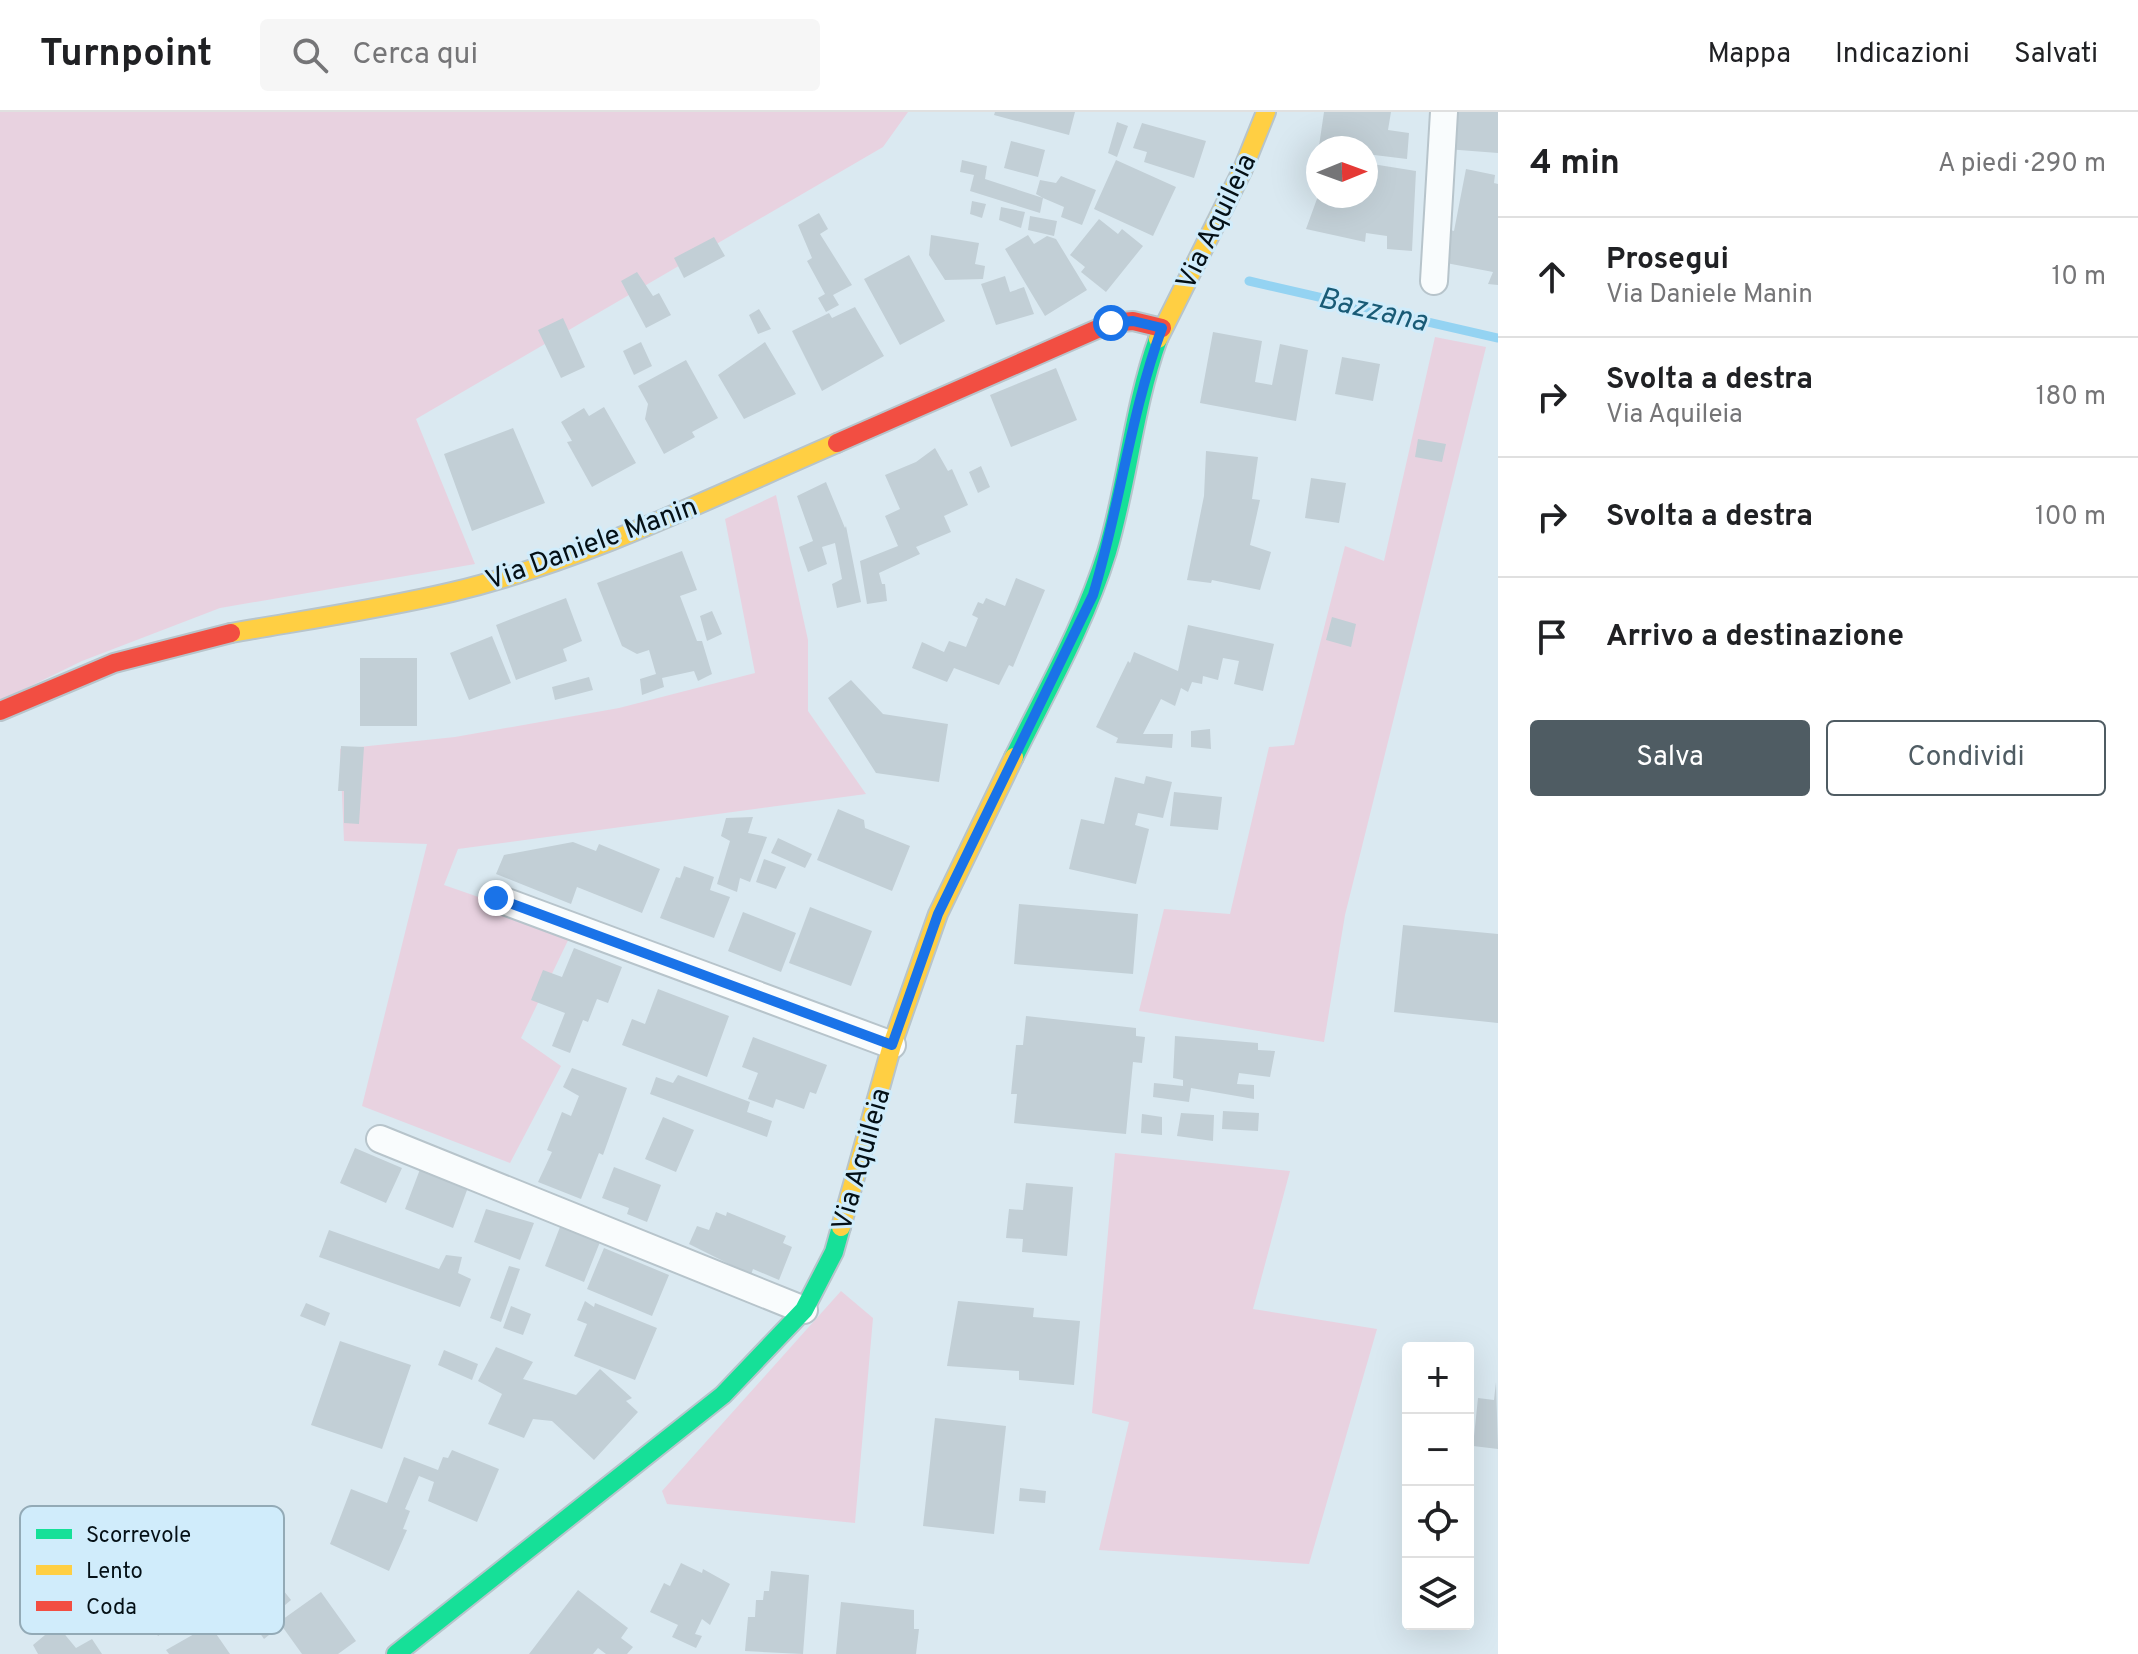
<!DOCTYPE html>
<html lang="it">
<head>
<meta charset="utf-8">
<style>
	:root { --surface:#fff; --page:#f6f6f6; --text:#202124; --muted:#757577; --line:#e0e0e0; --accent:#4f5c63 }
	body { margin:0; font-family:Overpass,sans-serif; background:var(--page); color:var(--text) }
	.controls { position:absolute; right:24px; bottom:24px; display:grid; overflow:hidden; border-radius:8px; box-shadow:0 8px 32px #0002 }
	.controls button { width:72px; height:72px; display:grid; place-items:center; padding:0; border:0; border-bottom:2px solid var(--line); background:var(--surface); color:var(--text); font:40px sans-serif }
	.compass { position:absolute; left:1306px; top:24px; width:72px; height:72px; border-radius:50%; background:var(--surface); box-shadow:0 8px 32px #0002; rotate:89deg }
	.stop { position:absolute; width:24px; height:24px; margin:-18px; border:6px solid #1a73e8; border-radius:50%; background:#fff }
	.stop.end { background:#1a73e8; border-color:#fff; box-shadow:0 2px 8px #0008 }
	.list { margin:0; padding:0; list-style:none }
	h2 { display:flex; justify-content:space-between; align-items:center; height:104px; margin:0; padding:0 32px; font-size:34px }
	h2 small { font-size:26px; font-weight:400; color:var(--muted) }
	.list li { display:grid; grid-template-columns:52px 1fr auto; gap:24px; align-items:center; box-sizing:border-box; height:120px; padding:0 32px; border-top:2px solid var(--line) }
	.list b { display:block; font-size:30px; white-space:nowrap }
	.list p { margin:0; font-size:26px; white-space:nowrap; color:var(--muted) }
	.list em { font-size:26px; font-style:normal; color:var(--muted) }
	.actions { display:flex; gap:16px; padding:24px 32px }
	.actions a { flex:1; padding:18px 0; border:2px solid var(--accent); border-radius:8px; text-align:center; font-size:28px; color:var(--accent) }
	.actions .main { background:var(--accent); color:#fff }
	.icon { flex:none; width:44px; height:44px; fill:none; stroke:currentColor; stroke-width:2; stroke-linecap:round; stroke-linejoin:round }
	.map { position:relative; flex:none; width:1498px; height:1542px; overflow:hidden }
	header { display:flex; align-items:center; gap:48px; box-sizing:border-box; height:112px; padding:0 40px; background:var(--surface); border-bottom:2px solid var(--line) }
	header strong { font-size:38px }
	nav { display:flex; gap:44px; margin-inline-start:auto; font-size:28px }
	.search { width:560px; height:72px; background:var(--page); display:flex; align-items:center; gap:20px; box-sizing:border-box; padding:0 28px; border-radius:8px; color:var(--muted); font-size:30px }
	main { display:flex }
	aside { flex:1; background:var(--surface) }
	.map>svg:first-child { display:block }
</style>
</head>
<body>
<header>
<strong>Turnpoint</strong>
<div class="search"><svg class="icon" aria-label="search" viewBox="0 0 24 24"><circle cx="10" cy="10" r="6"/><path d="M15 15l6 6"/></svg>Cerca qui</div>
<nav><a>Mappa</a><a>Indicazioni</a><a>Salvati</a></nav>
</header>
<main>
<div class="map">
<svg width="1498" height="1542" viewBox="0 0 1498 1542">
	<rect width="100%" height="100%" fill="#dae9f1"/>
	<!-- green -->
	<path fill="#e8d2e0" d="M0,0H908L883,35L416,307L475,452L220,496L82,549L0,589Z
		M1435,225L1486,235L1345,803L1324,930L1139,899L1164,797L1230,802L1269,635L1294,633L1345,434L1384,449Z
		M776,383L808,528V599L866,682L458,737L444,773L573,818L521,926L561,954L510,1051L362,994L427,732L344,729L340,637L455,625L619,596L755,561L725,407Z
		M1115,1041L1290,1059L1253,1197L1377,1217L1309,1452L1099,1438L1129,1310L1092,1301Z
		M841,1179L873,1206L855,1411L667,1392L662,1379Z"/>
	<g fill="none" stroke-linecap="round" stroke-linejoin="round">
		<!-- stream -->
		<path stroke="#94d3f2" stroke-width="9" d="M1249,169L1498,226"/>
	</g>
	<!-- building -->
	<path fill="#c2cfd6" d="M995,0H1075L1069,23L994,3Z
		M1324,0H1391L1388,18L1409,21L1407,47L1366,42V36L1319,34Z
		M1449,0H1498V41L1446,37Z
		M1117,10L1128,14L1117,45L1108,41Z
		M1142,11L1206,29L1194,66L1144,50L1147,40L1133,36Z
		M1011,29L1045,38L1038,65L1004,56Z
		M962,48L987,54L985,67L1043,86L1036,82L1040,68L1056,71L1061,64L1096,78L1082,113L1061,105L1064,95L1043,86L1040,101L970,79L974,63L960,60Z
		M1116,48L1176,75L1153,124L1094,97Z
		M1366,51L1416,59L1412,139L1387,137V124L1366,121L1365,130L1306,117L1318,84H1366Z
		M1466,57L1495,63L1494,71L1498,72V173L1488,172L1493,160L1441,150L1447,117L1454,119Z
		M972,89L986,92L982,106L970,102Z
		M1001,95L1025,100L1021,116L999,108Z
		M819,101L828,117L820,122L852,173L833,183L839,193L826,200L818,186L825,182L807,149L812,146L798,113Z
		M1030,104L1057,109L1054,124L1028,118Z
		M1099,107L1118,122L1122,117L1143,134L1106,180L1081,160L1085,155L1070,143Z
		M931,123L979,131L975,152L985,154L983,167L945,168L929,143Z
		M1028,123L1034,132L1047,124L1056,127L1087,178L1045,204L1005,137Z
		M714,125L725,144L684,166L674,146Z
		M909,143L945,209L900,233L864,167Z
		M637,160L653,184L659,181L671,203L646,216L621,169Z
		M1005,164L1010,180L1024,175L1034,202L996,213L981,172Z
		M855,195L884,244L822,279L792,219L829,201L832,206Z
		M759,197L771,217L758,222L749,203Z
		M563,206L585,255L561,266L538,218Z
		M1213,220L1262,229L1255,270L1272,273L1280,232L1308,238L1296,309L1200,291Z
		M641,230L652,254L634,263L623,239Z
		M765,230L796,282L744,307L718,263Z
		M1342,245L1380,252L1373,289L1335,282Z
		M686,248L718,306L692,320L695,325L664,342L645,307L648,292L638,274Z
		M1056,256L1077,308L1011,335L990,283Z
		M604,295L636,351L592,375L567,330L572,329L561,310L584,296L589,304Z
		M513,316L545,391L472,419L444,342Z
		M1418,327L1446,332L1442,350L1415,345Z
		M935,336L948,359L952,357L968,393L944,404L951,420L916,435L920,442L879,461L882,472H885L887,489L867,492L860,449L898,434L885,404L900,397L885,363L916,350Z
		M1206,339L1258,345L1252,387L1260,388L1250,433L1271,440L1260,478L1212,468L1211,471L1187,468L1204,384Z
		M981,354L990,375L978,381L969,360Z
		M1311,366L1346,371L1339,411L1305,406Z
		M826,370L845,416L846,414L861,490L837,496L832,472L842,467L835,431L822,435L827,452L808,460L799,435L813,429L797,384Z
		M682,439L697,478L680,484L697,529H702L712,562L698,569L694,559L662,566L664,575L642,583L640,567L656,562L649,538L637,542L622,534L597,471Z
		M1016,466L1045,478L1013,555L1009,553L999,573L954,556L947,570L912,556L922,530L944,540L949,529L966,535L978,506L972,503L978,490L983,492L986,486L1005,494Z
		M566,486L582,529L563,537L567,549L516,568L496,513Z
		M712,499L722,522L707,529L700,504Z
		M1332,505L1356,512L1351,535L1326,528Z
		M1188,513L1274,532L1263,579L1234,572L1239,549L1223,546L1218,568L1203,564L1202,572L1192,570L1188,580L1181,576L1175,594L1161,587L1143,622H1173L1172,636L1116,631L1118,626L1096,615L1128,549L1130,551L1134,540L1178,559Z
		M492,524L511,571L469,588L450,541Z
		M360,546H417V614H360Z
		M589,565L593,578L555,588L552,575Z
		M851,568L883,602L948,612L939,670L876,661L828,586Z
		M1210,617L1211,637L1191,635V619Z
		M341,634L364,635L359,712L344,711V679H338Z
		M1146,664L1172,670L1163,706L1138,701L1135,713L1149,717L1136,772L1069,757L1081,707L1104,712L1115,665L1144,672Z
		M1174,680L1222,685L1218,718L1170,714Z
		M838,697L864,708L865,716L910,734L892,779L817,748Z
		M753,705L748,721L767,725L750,770L740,766L737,780L717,772L730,729L721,724L726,706Z
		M778,726L812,742L805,756L771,741Z
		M573,730L596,739L599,732L660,757L642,801L577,775L571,792L496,762L504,743Z
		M764,747L786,755L776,777L756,770Z
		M684,754L714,765L710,778L730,785L714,826L660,806L676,765L680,766Z
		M1019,792L1138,802L1133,862L1014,852Z
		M810,795L872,819L851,874L789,851Z
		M743,800L796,821L781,860L728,839Z
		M1403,813L1498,822V911L1394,900Z
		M574,836L622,855L608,891L597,887L588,910L583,908L570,941L552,934L565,901L531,888L543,858L562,865Z
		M658,877L729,904L707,965L622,933L632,907L645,912Z
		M1026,904L1136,916V924L1145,925L1142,951L1133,950L1126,1022L1014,1011L1017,982H1011L1016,933H1023Z
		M1175,924L1258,931V938L1275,939L1270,965L1239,961L1237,972L1254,973V987L1191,976L1189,990L1153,985L1154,971L1183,974V968L1173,966Z
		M753,925L827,953L816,982L810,980L804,997L776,987L773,996L748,987L758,961L742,955Z
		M572,956L627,976L603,1043L599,1041L581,1087L538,1070L552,1040L547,1038L562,1000L571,1004L579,984L563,975Z
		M678,963L750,990L747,1000L772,1009L767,1025L650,982L656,965L673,971Z
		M1223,999L1259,1001L1258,1019L1222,1017Z
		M1181,1001L1214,1003L1213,1029L1177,1024Z
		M1142,1002L1162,1005V1023L1141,1021Z
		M663,1005L694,1018L676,1060L645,1047Z
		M355,1036L402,1056L386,1091L340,1071Z
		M422,1052L470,1070L453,1116L405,1097Z
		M614,1055L661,1073L647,1110L627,1102L629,1096L602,1086Z
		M1026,1071L1073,1075L1067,1144L1022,1140L1023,1127L1006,1126L1009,1097L1023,1098Z
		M486,1097L534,1111L520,1148L474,1130Z
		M716,1100L726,1104L727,1100L786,1124L783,1131L792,1135L779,1168L753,1157L751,1163L689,1132L697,1114L709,1118Z
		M560,1115L600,1130L584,1170L545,1154Z
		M329,1118L439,1157L446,1143L462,1145L458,1161L471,1167L460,1195L319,1145Z
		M604,1136L669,1163L652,1204L587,1177Z
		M509,1154L520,1157L501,1210L490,1206Z
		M585,1189L594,1195L595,1191L657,1216L635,1268L574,1244L587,1212L577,1208Z
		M958,1189L1034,1196L1033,1205L1080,1209L1074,1273L1019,1268V1259L947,1254Z
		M306,1191L330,1201L325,1214L300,1204Z
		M511,1194L531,1202L523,1223L503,1216Z
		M340,1229L411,1253L382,1337L311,1313Z
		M496,1235L533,1250L523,1267L576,1283L600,1257L632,1286L626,1289L638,1300L594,1348L552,1309L533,1307L524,1326L488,1312L502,1282L478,1269Z
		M444,1238L478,1252L472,1268L438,1253Z
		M1496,1270L1498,1337L1473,1334L1478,1286L1494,1288Z
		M935,1306L1006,1314L994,1422L923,1414Z
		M452,1338L499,1357L477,1410L428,1389L434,1370L419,1364L405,1397L410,1399L403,1417L407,1418L389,1459L330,1432L351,1377L387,1391L404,1345L438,1358L443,1345L448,1346Z
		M1020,1376L1046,1379L1045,1391L1019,1389Z
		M681,1451L702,1461L703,1457L730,1472L710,1513L702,1507L695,1522L702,1524L696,1536L672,1525L678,1513L650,1500L664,1471L670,1474Z
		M268,1459L291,1488L272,1504L249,1475Z
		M771,1459L809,1463L803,1542L745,1539L748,1505H755L756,1488H763L764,1479H769Z
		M245,1477L274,1519L264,1527L234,1484Z
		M578,1478L628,1516L621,1526L633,1535L627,1542H606L598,1536L593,1542H529Z
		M321,1480L356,1529L338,1542H302L279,1510Z
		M841,1490L914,1498V1517H919L916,1542H836Z
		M159,1501L169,1517L158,1524L149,1509Z
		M57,1513L76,1536L92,1527L102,1542H38L33,1533Z
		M210,1513L230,1542H169L166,1538Z"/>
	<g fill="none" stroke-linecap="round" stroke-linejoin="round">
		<defs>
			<path id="street" d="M1434,169L1444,0
				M496,786L892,933
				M380,1027L804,1198"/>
			<path id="fast" d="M1014,645C1047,578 1085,511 1107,440C1128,370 1133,297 1158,227
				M396,1542L723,1283L804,1198L834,1140L841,1115"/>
			<path id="slow" d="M1158,227L1243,57L1266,0
				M231,521C305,508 380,497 452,480C586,448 712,385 837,331
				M841,1115L892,933L938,802L1014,645"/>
			<path id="jam" d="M837,331L1111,211L1133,209L1162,216
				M0,599L114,551L231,521"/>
		</defs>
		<!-- street casing -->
		<use href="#street" stroke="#b7c4cb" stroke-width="30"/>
		<!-- fast casing -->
		<use href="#fast" stroke="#b7c4cb" stroke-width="22"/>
		<!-- slow casing -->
		<use href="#slow" stroke="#b7c4cb" stroke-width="22"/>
		<!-- jam casing -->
		<use href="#jam" stroke="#b7c4cb" stroke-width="22"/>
		<!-- street -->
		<use href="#street" stroke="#f9fcfd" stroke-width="26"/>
		<!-- fast -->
		<use href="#fast" stroke="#16e098" stroke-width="18"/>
		<!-- slow -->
		<use href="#slow" stroke="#ffcf43" stroke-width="18"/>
		<!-- jam -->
		<use href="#jam" stroke="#f24e42" stroke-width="18"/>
	</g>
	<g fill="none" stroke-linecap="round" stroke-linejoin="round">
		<!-- route -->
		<path stroke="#1a73e8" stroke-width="10" d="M496,786L892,933L938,802L1093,483C1120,395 1130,303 1162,216L1133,209L1111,211"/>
	</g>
	<g text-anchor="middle" stroke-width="6" stroke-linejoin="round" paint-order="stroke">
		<!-- street labels -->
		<g font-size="28" fill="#041016" stroke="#d0ecfb">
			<text transform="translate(1215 109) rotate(-64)" y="10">Via Aquileia</text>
			<text transform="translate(591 430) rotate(-20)" y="10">Via Daniele Manin</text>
			<text transform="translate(860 1047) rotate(-74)" y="10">Via Aquileia</text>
		</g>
		<!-- water labels -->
		<g font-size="30" font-style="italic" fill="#195b76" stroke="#d0ecfb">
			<text transform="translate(1373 197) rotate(13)" y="10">Bazzana</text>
		</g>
	</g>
	<!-- legend -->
	<rect x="20" y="1394" width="264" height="128" rx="12" fill="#d0ecfb" stroke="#93aab6" stroke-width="2"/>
	<rect x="36" y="1417" width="36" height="10" fill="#16e098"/>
	<rect x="36" y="1453" width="36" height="10" fill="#ffcf43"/>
	<rect x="36" y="1489" width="36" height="10" fill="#f24e42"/>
	<g font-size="22" fill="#041016">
		<text x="86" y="1430">Scorrevole</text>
		<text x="86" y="1466">Lento</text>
		<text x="86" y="1502">Coda</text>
	</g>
</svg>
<div class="controls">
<button>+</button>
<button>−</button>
<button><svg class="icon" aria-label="locate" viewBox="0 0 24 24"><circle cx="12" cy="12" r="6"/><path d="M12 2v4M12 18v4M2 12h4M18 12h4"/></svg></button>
<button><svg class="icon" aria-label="layers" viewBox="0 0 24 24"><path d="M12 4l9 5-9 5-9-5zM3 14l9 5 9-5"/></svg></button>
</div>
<svg class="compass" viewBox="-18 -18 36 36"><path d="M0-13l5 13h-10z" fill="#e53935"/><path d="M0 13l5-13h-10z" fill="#757577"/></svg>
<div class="stop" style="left:1111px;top:211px"></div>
<div class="stop end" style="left:496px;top:786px"></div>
</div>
<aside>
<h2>4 min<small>A piedi · 290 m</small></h2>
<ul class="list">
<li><svg class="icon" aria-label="ahead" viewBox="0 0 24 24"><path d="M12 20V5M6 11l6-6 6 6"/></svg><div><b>Prosegui</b><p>Via Daniele Manin</p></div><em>10 m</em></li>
<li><svg class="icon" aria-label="right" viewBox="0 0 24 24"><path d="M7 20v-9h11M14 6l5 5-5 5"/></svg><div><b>Svolta a destra</b><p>Via Aquileia</p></div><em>180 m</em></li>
<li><svg class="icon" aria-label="right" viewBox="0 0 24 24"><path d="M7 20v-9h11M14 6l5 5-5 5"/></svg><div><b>Svolta a destra</b></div><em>100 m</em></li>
<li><svg class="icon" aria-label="arrive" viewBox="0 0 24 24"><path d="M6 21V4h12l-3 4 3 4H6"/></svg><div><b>Arrivo a destinazione</b></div></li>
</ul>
<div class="actions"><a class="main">Salva</a><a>Condividi</a></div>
</aside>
</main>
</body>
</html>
